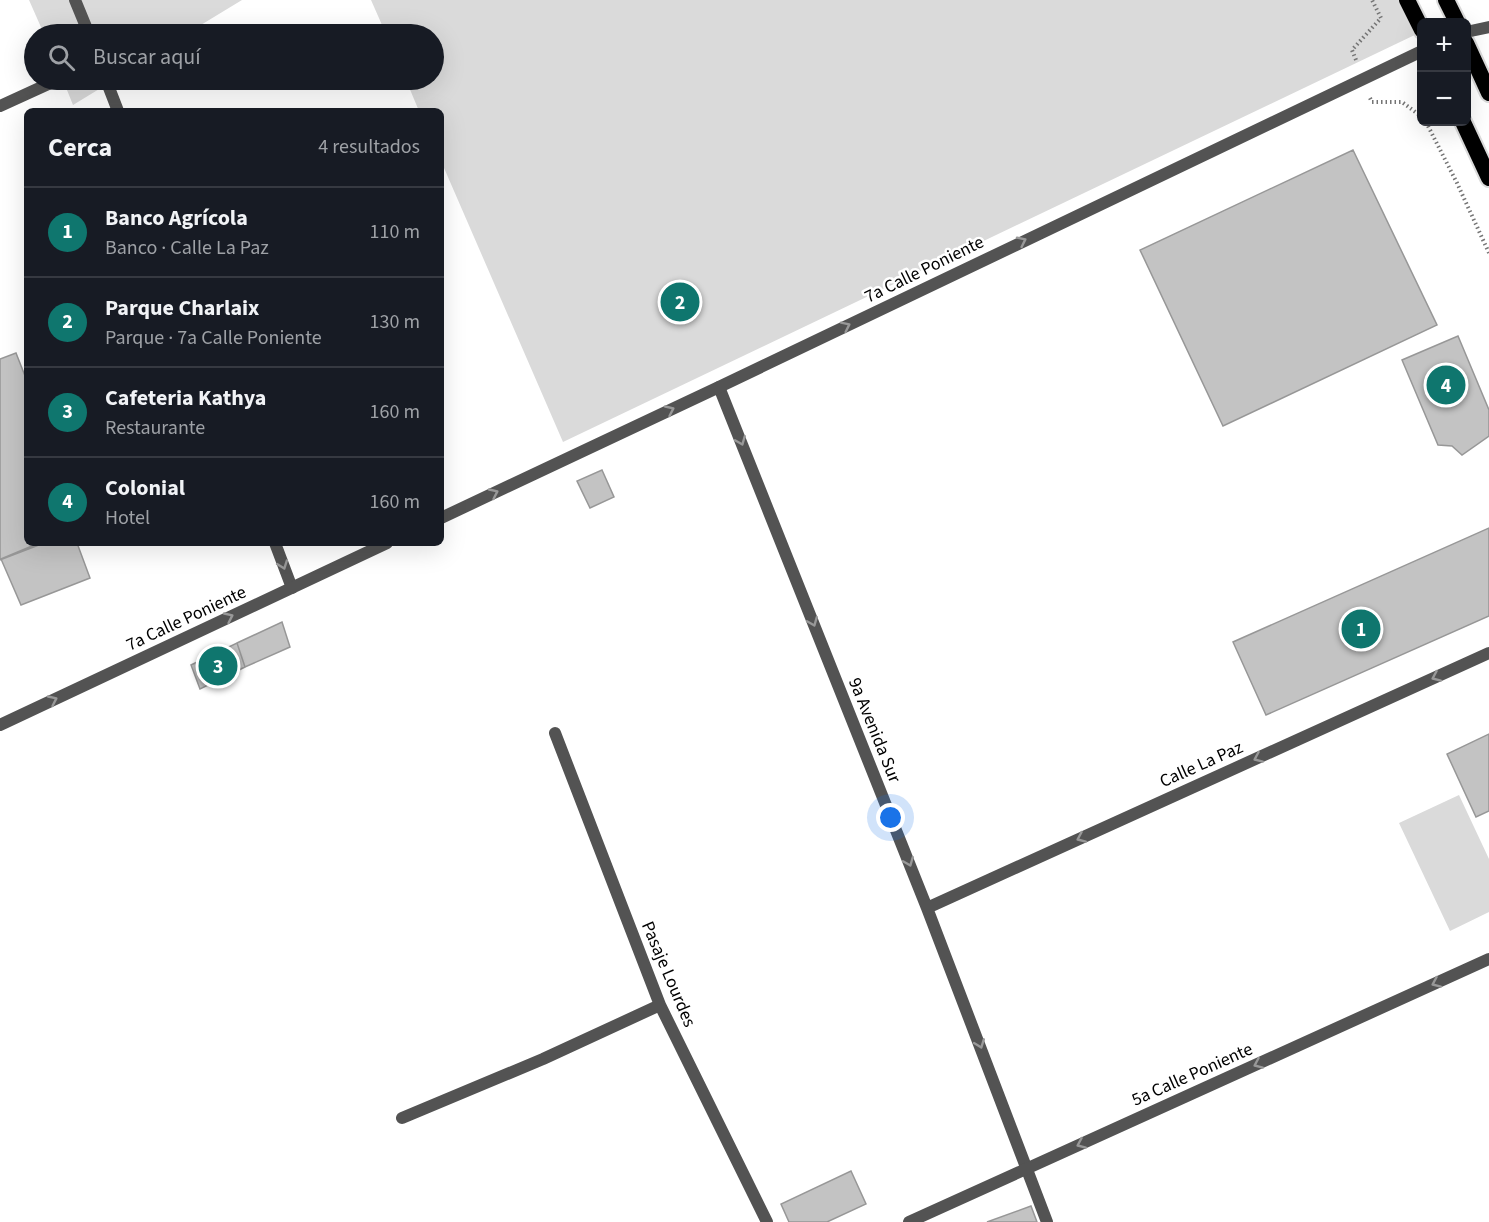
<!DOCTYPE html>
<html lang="es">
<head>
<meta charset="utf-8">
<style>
	:root { --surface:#171b24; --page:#20242c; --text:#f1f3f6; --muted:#9ea1a6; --line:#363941; --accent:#0f766e }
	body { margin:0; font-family:"Source Sans 3",sans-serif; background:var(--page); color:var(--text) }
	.controls { position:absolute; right:18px; top:18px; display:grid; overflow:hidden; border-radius:9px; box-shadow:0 6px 24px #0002 }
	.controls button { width:54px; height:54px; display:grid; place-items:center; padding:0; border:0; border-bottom:2px solid var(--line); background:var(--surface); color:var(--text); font:30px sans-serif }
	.you { position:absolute; left:891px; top:818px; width:21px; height:21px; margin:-15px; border:4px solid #fff; border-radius:50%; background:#1a73e8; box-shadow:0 0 0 9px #1a73e833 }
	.badge { display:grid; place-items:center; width:39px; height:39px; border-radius:50%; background:var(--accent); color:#fff; font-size:20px; font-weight:700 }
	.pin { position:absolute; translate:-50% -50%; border:3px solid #fff; box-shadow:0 2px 6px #0006 }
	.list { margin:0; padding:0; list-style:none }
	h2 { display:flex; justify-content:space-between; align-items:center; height:78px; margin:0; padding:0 24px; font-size:26px }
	h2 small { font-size:20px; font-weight:400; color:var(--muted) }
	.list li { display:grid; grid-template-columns:39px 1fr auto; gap:18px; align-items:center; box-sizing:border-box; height:90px; padding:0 24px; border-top:2px solid var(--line) }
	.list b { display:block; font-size:22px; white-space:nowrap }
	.list p { margin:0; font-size:20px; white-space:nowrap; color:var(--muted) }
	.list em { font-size:20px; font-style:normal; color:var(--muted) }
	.icon { flex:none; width:33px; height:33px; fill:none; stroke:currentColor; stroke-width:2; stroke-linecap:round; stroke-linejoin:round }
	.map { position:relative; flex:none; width:1489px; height:1222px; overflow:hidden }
	.search { position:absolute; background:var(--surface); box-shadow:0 6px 24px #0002; left:24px; top:24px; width:420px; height:66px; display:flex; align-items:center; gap:15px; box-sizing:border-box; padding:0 21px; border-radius:33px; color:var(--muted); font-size:22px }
	.panel { position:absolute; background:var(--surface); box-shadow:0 6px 24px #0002; left:24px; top:108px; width:420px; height:438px; border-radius:9px }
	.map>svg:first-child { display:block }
</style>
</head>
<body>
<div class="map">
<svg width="1489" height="1222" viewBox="0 0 1489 1222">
	<rect width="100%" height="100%" fill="#fff"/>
	<!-- green -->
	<path fill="#dadada" d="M29,0H242L186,34H44Z
		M371,0H1406L1421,32L563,442L441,161V111H419L406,80H434V34H386Z
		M63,80H114L73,105Z
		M1459,795L1489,859V912L1450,931L1399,823Z"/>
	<!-- building -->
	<path fill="#c3c3c3" stroke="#979797" stroke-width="1.5" d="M1353,150L1437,325L1223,426L1140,250Z
		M1458,336L1489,410V436L1462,455L1452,446L1438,445L1402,360Z
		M16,353L27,381V543H44L0,560V359Z
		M602,470L614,497L590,508L577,481Z
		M1489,528V616L1266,715L1233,642Z
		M39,543H77L90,578L21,605L1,559Z
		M282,622L290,647L245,667L237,643Z
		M237,643L245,667L200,689L191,665Z
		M1489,734V811L1476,817L1447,754Z
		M851,1171L866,1204L827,1222H789L781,1204Z
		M1031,1206L1037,1222H987Z"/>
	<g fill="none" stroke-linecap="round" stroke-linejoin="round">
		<defs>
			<path id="trunk" d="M1407,0L1422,30
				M1446,0L1457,22
				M1466,43L1489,93
				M1463,122L1489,178"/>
		</defs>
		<!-- trunk casing -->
		<use href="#trunk" stroke="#dbdbdb" stroke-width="20"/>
		<!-- path -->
		<path stroke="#757575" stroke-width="4" stroke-dasharray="1.5 3" stroke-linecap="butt" d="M1356,60L1352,50L1381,18L1372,0
			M1370,98L1372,102H1402L1422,117
			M1426,122L1457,183L1489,253"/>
		<!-- minor -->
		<path stroke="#535353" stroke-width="12" d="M75,0L89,34
			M1466,32L1489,27
			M106,80L118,111
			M0,106L57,80
			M719,387L927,908L1047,1222
			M275,543L292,588
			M555,733L660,1005L767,1222
			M927,908L1489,653
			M402,1118L543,1059L660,1005"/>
		<!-- tertiary -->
		<path stroke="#535353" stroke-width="12" d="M441,518L719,387L1422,51
			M0,725L387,543
			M909,1222L1489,959"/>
		<!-- trunk -->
		<use href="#trunk" stroke="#000" stroke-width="16"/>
	</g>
	<!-- one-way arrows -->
	<defs><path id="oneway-chevron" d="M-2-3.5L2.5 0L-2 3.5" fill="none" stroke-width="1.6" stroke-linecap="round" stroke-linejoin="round" transform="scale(1.5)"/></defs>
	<g stroke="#989898">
		<use href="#oneway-chevron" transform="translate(1022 241) rotate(-26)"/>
		<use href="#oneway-chevron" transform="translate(846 326) rotate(-26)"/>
		<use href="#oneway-chevron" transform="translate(670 410) rotate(-25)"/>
		<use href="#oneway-chevron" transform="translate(741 441) rotate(68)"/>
		<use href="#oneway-chevron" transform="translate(494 493) rotate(-25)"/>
		<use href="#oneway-chevron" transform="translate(283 565) rotate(70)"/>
		<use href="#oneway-chevron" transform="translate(229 617) rotate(-25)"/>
		<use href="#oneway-chevron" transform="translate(813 622) rotate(68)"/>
		<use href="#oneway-chevron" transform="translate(1436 677) rotate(156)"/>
		<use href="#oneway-chevron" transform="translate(53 700) rotate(-25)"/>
		<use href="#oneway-chevron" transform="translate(1258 758) rotate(156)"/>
		<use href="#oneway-chevron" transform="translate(1081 838) rotate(156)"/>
		<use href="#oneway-chevron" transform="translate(909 862) rotate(68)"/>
		<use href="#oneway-chevron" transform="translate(1436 983) rotate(156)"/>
		<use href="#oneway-chevron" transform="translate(980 1044) rotate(69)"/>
		<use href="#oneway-chevron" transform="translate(1258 1064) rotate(156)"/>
		<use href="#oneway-chevron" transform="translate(1081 1144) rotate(156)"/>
	</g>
	<g text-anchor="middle" stroke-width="5" stroke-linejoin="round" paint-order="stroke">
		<!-- street labels -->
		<g font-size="18" fill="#000" stroke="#fff">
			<text transform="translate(924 269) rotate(-26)" y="6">7a Calle Poniente</text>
			<text transform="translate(186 618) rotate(-25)" y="6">7a Calle Poniente</text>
			<text transform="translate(875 730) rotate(68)" y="6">9a Avenida Sur</text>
			<text transform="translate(1201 764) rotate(-24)" y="6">Calle La Paz</text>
			<text transform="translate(669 974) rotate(67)" y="6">Pasaje Lourdes</text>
			<text transform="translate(1192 1074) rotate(-24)" y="6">5a Calle Poniente</text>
		</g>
	</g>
</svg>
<div class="controls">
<button>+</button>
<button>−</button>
</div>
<div class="you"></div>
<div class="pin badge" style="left:1361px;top:629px">1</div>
<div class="pin badge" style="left:680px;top:302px">2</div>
<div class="pin badge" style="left:218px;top:666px">3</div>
<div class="pin badge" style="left:1446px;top:385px">4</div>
<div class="search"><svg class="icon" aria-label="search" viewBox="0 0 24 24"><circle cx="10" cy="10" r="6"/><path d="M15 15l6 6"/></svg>Buscar aquí</div>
<section class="panel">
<h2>Cerca<small>4 resultados</small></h2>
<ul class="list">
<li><span class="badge">1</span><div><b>Banco Agrícola</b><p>Banco · Calle La Paz</p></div><em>110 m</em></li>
<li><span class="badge">2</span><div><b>Parque Charlaix</b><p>Parque · 7a Calle Poniente</p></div><em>130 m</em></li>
<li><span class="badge">3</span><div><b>Cafeteria Kathya</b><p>Restaurante</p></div><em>160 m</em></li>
<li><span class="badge">4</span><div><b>Colonial</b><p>Hotel</p></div><em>160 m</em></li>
</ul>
</section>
</div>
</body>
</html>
